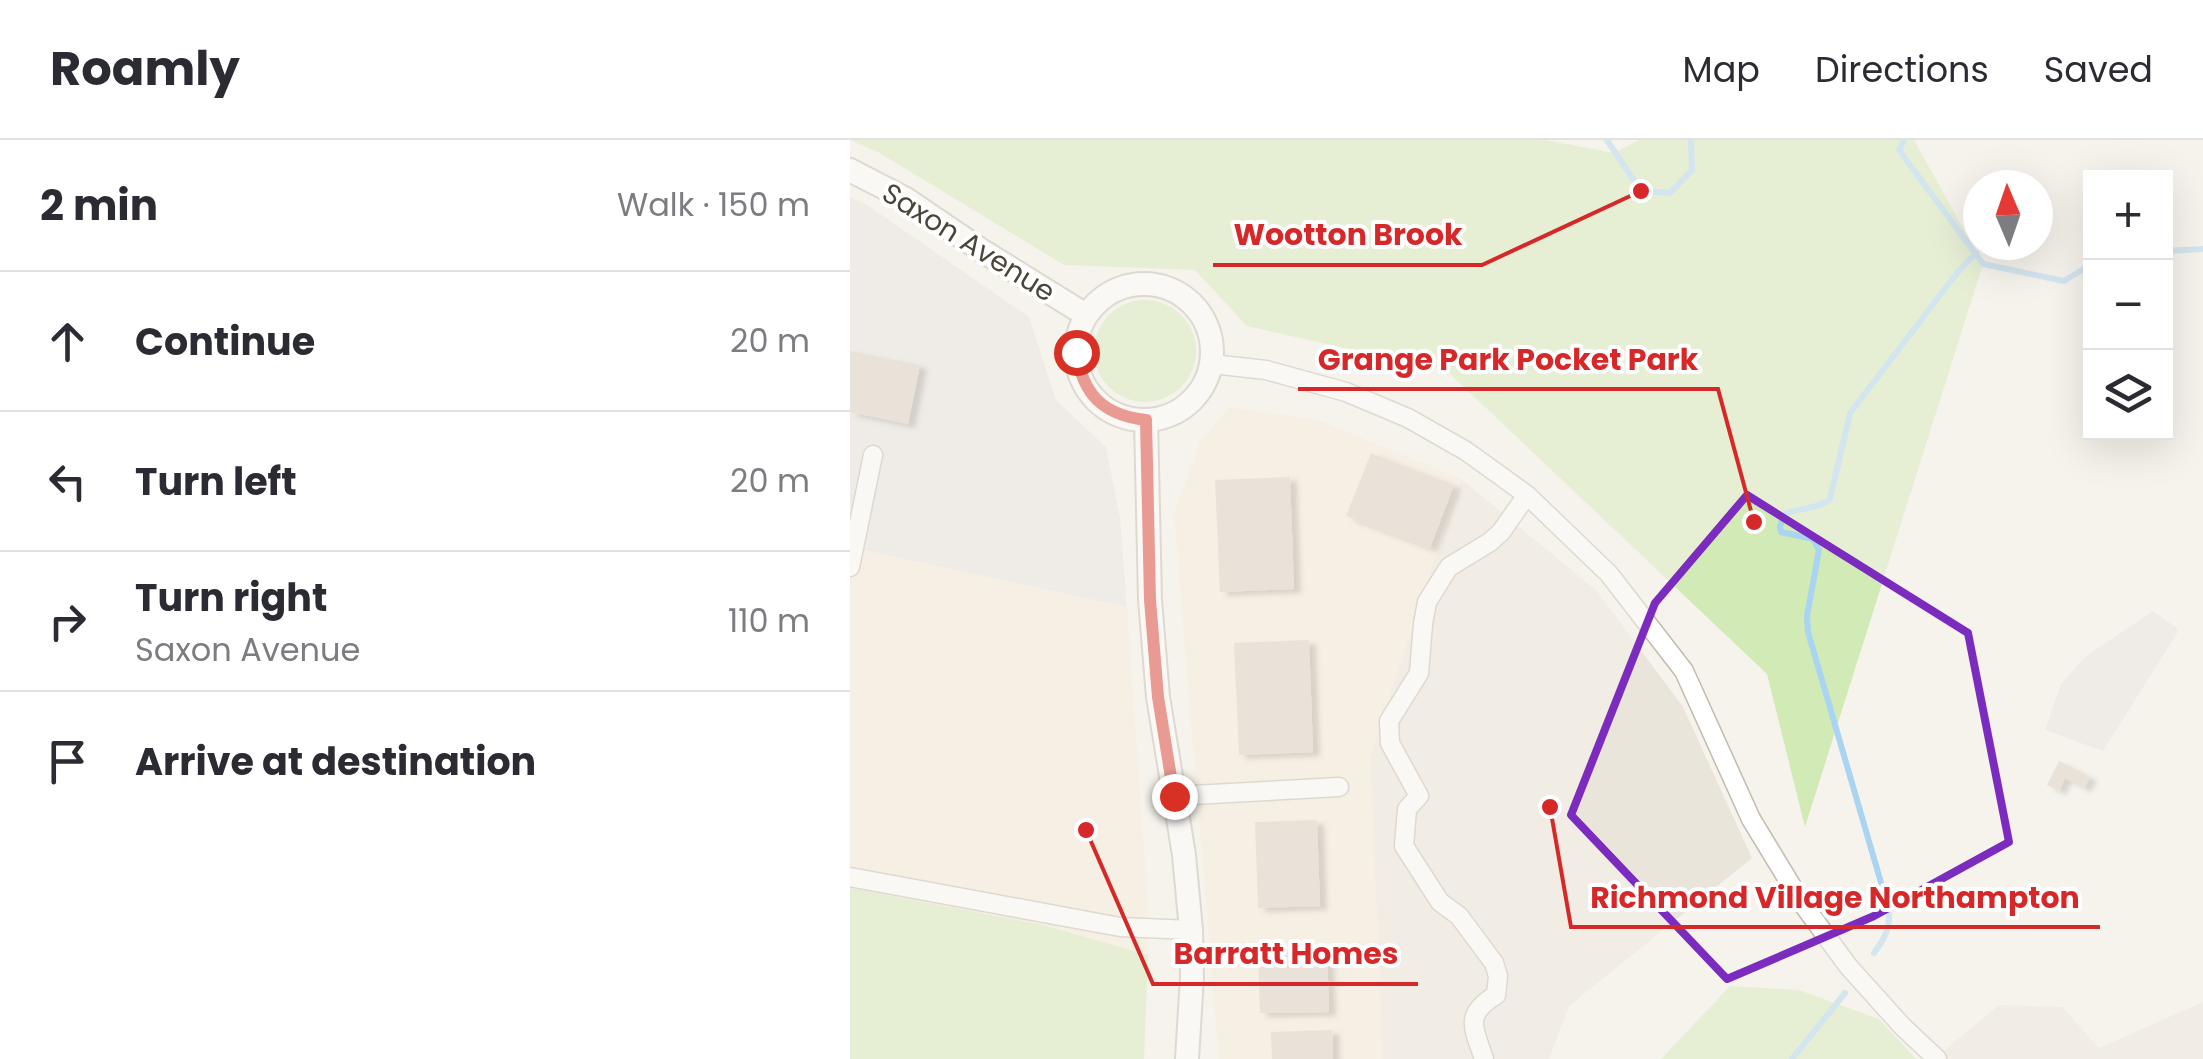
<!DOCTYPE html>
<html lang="en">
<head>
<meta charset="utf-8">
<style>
	:root { --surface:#fff; --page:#f2f2f3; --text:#2b2b33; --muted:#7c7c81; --line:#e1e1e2 }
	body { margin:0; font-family:Poppins,sans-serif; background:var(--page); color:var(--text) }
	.controls { position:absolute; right:30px; top:30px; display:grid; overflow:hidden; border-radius:0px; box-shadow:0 10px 40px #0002 }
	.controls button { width:90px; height:90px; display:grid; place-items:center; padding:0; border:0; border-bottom:2px solid var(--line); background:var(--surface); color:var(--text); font:50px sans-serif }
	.compass { position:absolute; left:1113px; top:30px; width:90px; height:90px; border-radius:50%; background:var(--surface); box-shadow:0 10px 40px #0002; rotate:358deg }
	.stop { position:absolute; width:30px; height:30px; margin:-22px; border:8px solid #d93025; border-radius:50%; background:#fff }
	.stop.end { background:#d93025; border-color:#fff; box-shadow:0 2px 10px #0008 }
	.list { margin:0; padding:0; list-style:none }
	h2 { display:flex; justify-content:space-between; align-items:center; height:130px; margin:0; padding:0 40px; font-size:42px }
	h2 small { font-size:32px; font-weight:400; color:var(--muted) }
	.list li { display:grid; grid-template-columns:65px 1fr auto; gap:30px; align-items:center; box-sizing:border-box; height:140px; padding:0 40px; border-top:2px solid var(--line) }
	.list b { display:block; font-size:38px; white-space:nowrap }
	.list p { margin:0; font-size:32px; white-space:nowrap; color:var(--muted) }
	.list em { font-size:32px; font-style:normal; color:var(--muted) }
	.icon { flex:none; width:55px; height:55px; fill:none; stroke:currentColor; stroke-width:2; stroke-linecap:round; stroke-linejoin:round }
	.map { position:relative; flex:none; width:1353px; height:919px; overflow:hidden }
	header { display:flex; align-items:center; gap:60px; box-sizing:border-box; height:140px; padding:0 50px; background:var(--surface); border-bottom:2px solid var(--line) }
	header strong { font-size:48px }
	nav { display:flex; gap:55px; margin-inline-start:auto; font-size:35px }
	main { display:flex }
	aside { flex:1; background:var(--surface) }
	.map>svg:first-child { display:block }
</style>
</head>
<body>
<header>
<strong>Roamly</strong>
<nav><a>Map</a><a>Directions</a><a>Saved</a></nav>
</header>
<main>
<aside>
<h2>2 min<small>Walk · 150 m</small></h2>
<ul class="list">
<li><svg class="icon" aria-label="ahead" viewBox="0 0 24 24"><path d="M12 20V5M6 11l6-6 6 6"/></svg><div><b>Continue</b></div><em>20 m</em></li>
<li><svg class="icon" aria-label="left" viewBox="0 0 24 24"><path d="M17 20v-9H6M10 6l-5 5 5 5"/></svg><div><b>Turn left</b></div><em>20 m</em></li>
<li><svg class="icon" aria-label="right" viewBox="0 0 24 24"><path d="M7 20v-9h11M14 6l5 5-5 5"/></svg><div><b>Turn right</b><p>Saxon Avenue</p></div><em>110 m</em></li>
<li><svg class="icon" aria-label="arrive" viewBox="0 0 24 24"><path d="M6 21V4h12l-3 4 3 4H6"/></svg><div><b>Arrive at destination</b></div></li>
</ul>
</aside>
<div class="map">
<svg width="1353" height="919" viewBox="0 0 1353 919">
	<defs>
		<filter id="shadow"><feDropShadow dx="7" dy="4" stdDeviation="2.5" flood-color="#0004"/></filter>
	</defs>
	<rect width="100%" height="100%" fill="#f6f3ec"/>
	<!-- residential -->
	<path fill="#eae5da" d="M611,339L747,451L833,567L902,718L719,866L699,919H533L520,616Z
		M1353,862V919H1084L1149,865L1212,867L1249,908Z"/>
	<!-- commercial -->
	<path fill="#f7ead8" d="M379,267L468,280L611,339L520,616L533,919H369L324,374L350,302Z
		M0,407L277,467L298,768V815L193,785L0,748Z"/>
	<!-- industrial -->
	<path fill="#e6e2dd" d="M0,57L17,65L179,177L206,260L256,307L270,378L277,467L0,407Z
		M1303,471L1329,490L1253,611L1195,590L1211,544L1235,517Z"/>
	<!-- green -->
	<path fill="#d2eab5" d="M0,0H695L764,13L789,0H1064L1133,124L955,687L917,534L597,231L397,186L345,130L214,125L28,12Z
		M244 211a51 51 0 1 1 102 0a51 51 0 1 1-102 0Z
		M0,748L193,785L298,815L294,919H0Z
		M880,846L949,850L1029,879L1066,919H811Z"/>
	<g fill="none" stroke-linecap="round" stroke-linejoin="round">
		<!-- stream -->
		<path stroke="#a9d4f2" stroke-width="6" d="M757,0L791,51L820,53L842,30L841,0
			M1054,0L1049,10L1133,124L1214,141L1240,125
			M1316,111L1353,109
			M1024,813C1035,798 1040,789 1039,770L958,492L957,476L969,410L963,399L931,392L930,387L934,374C948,368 969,369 980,359L1000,273L1107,133L1126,113
			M942,919L995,853"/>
	</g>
	<!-- building -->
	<path fill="#d8cfc1" filter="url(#shadow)" d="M0,211L70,225L58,284L0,272Z
		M521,313L604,345L580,408L496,376Z
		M440,337L444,449L370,452L365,340Z
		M459,500L463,612L389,615L384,503Z
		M1209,621L1240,637L1234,648L1215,638L1209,651L1197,645Z
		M467,680L470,766L408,768L405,682Z
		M477,808L479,872L410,873L408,810Z
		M482,890L483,919H422L421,892Z"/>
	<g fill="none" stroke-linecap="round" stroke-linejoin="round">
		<defs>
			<path id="minor" d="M362,224L416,230L496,252L558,278L616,311L677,355L759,434L834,531L901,679L952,763L998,826L1052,886L1087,919
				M0,427L23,315
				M324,656L489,647
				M0,737L270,787L341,790
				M634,919C624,888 613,875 646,855L648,836L644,823L609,776L590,762L554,706L557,669L569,656L540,603L539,581L569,533L573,484L577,462L599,427L640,402L651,392L677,355"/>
			<path id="tertiary" d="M0,30L56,59L131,110L236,175
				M226 212a68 68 0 1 1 136 0a68 68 0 1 1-136 0Z
				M296,280L300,460L308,557L334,715L341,790L342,837L337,919"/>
		</defs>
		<!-- minor casing -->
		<use href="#minor" stroke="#c2bbae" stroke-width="21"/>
		<!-- tertiary casing -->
		<use href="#tertiary" stroke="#c2bbae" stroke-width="26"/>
		<!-- minor -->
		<use href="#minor" stroke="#fff" stroke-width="18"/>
		<!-- tertiary -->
		<use href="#tertiary" stroke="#fff" stroke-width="22"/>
	</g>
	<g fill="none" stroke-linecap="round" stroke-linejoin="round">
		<!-- route -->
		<path stroke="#d93025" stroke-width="12" d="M226,212C233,254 252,275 296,280L300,460L308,557L324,656"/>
	</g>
	<!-- marked area -->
	<path d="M0 0H1353V919H0ZM897,355L1118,493L1159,702L1024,776L877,839L721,675L805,463Z" fill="#f6f3ec" fill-opacity=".55" fill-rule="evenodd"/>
	<path fill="none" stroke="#7b2cbf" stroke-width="8" stroke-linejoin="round" d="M897,355L1118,493L1159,702L1024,776L877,839L721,675L805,463Z"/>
	<g text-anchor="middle" stroke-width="8" stroke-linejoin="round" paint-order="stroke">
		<!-- street labels -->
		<g font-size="28" fill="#4b4439" stroke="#fff">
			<text transform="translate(119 102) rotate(32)" y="10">Saxon Avenue</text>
		</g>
	</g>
	<!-- callouts -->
	<path fill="none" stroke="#d62828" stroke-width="4" d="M791 51L632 125H363M904 382L868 249H448M700 667L721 787H1250M236 690L303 844H568"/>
	<g fill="#d62828" stroke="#fff" stroke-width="4">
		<circle cx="791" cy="51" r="10"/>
		<circle cx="904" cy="382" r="10"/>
		<circle cx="700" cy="667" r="10"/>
		<circle cx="236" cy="690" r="10"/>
	</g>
	<g font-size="30" text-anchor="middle" font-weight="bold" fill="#d62828" stroke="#fff" stroke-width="8" stroke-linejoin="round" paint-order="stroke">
		<text x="498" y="105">Wootton Brook</text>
		<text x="658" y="230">Grange Park Pocket Park</text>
		<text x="985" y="768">Richmond Village Northampton</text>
		<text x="436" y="824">Barratt Homes</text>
	</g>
</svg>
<div class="controls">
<button>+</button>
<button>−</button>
<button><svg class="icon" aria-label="layers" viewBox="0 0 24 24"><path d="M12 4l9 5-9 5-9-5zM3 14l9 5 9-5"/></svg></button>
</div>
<svg class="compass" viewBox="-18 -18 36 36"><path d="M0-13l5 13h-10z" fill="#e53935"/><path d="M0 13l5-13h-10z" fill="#7c7c81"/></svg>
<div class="stop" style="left:226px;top:212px"></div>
<div class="stop end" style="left:324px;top:656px"></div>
</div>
</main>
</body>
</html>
